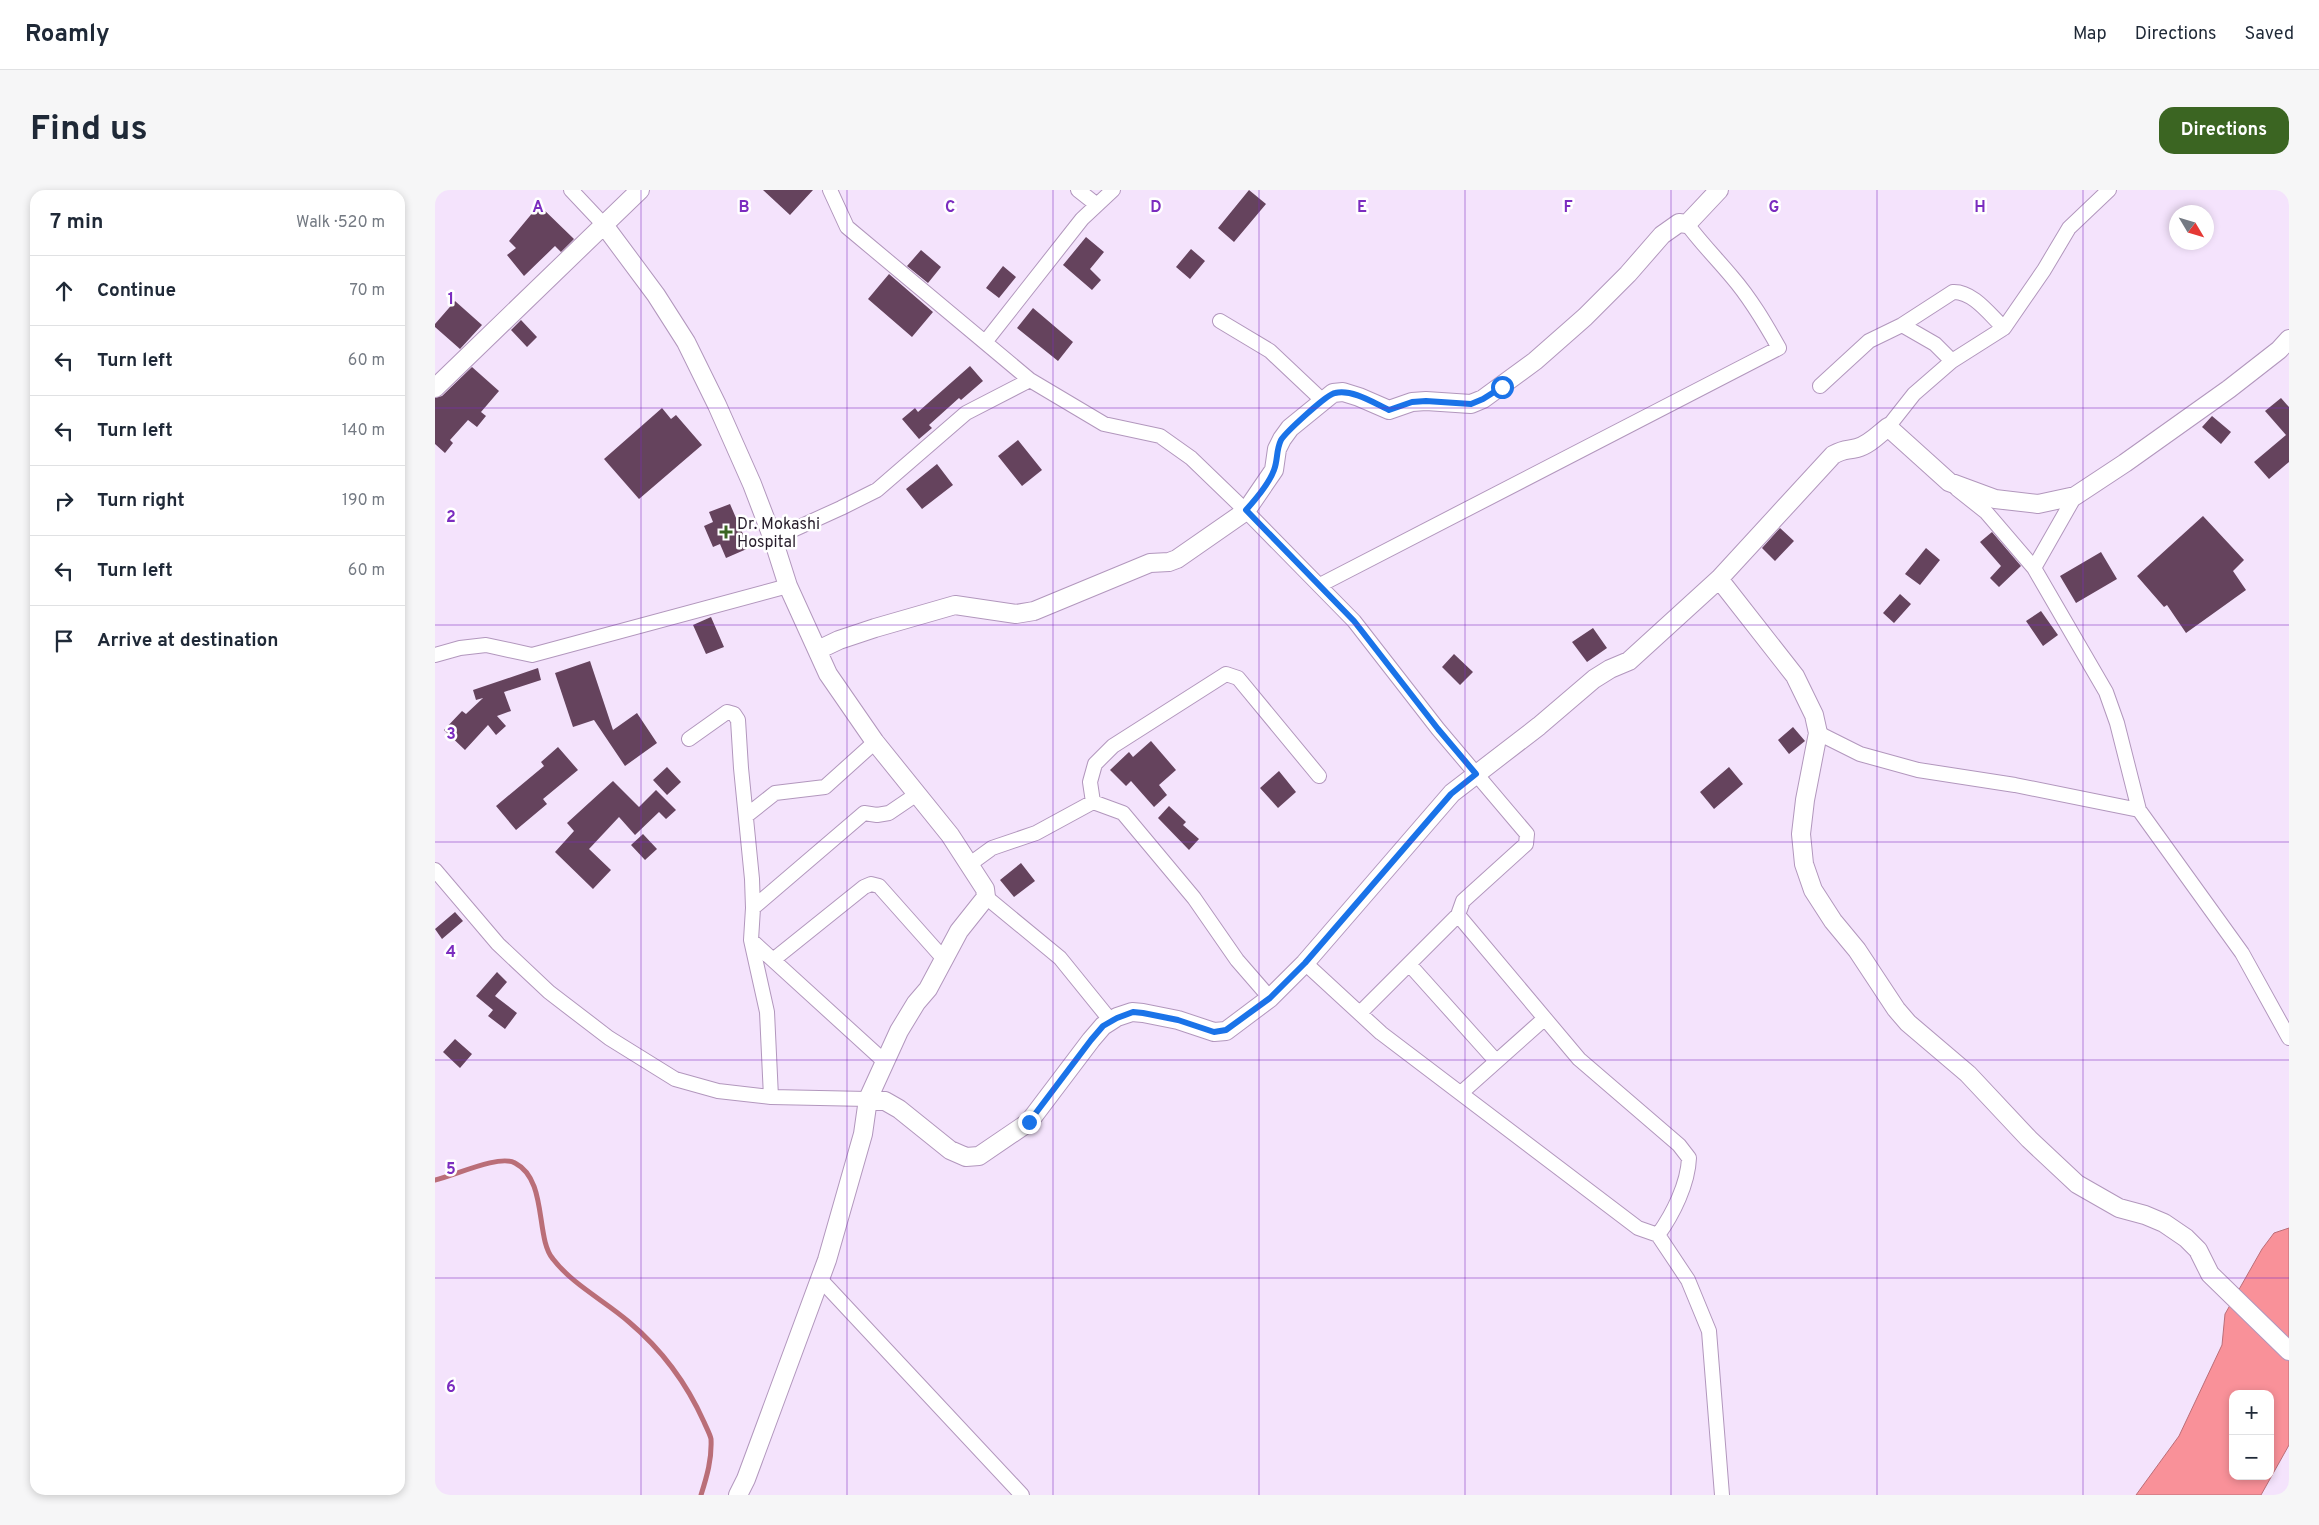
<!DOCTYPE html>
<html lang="en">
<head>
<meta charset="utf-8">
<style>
	:root { --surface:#fff; --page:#f6f6f7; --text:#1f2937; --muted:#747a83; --line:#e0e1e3; --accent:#3b6522 }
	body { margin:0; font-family:Overpass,sans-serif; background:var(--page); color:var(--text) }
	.controls { position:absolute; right:15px; bottom:15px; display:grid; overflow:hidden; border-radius:10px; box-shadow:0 2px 8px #0003 }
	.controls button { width:45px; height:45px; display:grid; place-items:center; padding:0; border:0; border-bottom:1px solid var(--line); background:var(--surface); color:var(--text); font:25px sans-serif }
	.compass { position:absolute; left:1734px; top:15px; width:45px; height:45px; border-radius:50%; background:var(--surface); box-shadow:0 2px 8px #0003; rotate:128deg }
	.stop { position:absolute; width:15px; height:15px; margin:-11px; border:4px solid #1a73e8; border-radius:50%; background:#fff }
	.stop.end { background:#1a73e8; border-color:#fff; box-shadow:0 1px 5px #0008 }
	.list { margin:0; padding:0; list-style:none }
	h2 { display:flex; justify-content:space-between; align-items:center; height:65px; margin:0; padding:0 20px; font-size:21px }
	h2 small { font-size:16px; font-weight:400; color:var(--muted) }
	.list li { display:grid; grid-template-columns:32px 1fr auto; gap:15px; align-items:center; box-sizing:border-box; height:70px; padding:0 20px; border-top:1px solid var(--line) }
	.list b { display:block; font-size:19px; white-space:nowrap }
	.list em { font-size:16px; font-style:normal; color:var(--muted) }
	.icon { flex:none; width:28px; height:28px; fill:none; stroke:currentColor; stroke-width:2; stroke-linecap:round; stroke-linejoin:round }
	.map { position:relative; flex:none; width:1854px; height:1305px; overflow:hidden; border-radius:15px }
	header { display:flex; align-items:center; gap:30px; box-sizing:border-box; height:70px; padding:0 25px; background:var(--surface); border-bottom:1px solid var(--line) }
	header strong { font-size:24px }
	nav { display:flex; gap:28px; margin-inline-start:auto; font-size:18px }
	.intro { display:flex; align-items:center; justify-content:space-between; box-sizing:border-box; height:120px; padding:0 30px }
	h1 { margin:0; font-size:35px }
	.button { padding:12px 22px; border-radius:15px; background:var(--accent); color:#fff; font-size:18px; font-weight:700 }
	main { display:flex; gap:30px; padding:0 30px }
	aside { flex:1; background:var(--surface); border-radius:15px; box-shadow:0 2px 8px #0003 }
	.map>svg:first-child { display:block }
</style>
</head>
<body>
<header>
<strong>Roamly</strong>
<nav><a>Map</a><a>Directions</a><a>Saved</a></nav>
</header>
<div class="intro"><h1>Find us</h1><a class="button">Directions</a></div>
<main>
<aside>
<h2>7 min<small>Walk · 520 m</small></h2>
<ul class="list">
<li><svg class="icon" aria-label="ahead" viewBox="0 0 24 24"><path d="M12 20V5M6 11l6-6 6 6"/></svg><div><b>Continue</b></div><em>70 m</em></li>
<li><svg class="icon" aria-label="left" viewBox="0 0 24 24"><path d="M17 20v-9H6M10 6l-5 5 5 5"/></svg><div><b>Turn left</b></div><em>60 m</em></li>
<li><svg class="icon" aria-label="left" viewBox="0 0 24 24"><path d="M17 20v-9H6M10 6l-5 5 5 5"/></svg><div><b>Turn left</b></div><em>140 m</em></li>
<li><svg class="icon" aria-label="right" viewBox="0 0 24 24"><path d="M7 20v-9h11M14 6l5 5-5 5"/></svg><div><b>Turn right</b></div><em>190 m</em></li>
<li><svg class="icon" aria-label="left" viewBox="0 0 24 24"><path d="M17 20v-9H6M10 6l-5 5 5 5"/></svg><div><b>Turn left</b></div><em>60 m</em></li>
<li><svg class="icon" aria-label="arrive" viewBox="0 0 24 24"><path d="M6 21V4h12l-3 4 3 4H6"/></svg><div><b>Arrive at destination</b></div></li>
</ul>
</aside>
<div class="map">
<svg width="1854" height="1305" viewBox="0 0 1854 1305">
	<rect width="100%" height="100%" fill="#f4e3fc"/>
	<!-- water -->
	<path fill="#f99199" stroke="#ba6e78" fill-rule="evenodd" d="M1854,1038V1255L1826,1305H1701L1744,1246L1787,1155L1790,1124L1827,1059L1839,1043ZM1798,1204H1835V1286H1798Z"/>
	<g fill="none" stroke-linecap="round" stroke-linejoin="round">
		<!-- stream -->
		<path stroke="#ba6e78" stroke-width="5" d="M0,990C19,986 64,964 80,973C113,990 100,1048 118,1069C138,1095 170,1111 194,1132C226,1159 252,1194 269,1232C271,1237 275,1244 276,1249C277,1269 272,1286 266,1305"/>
	</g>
	<!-- building -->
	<path fill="#65435d" d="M328,0H378L355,25Z
		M814,0L831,14L799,52L783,38Z
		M104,15L139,49L126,62L120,56L89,86L72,65L81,58L74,51Z
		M651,47L669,62L655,79L666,90L657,100L628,75Z
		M756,59L770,71L755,89L741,77Z
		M486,60L506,77L493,93L472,76Z
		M568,76L581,87L564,108L551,98Z
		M454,84L498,122L477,147L433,109Z
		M20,111L47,135L25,159L0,137V134Z
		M598,118L638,152L623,171L582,138Z
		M86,130L102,147L92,157L76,140Z
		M535,176L548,191L526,210L524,208L494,235L497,238L484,249L467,229L480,218L483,222Z
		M37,177L64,201L46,222L51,226L42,237L33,230L15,250L18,253L10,263L0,254V208L7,206Z
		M1846,208L1854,217V272L1834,289L1819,272L1851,245L1830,221Z
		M227,218L236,229L241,225L267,255L204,309L169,269Z
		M1777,226L1796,242L1786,254L1767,237Z
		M583,250L607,280L587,296L563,266Z
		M502,274L518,295L487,319L471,299Z
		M295,314L314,358L291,368L285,354L278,357L269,336L278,332L274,322Z
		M1768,326L1809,370L1798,381L1811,400L1751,443L1732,415L1729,417L1702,386Z
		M1345,338L1359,351L1340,371L1327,358Z
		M1557,342L1586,376L1564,397L1555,388L1566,376L1545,352Z
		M1491,358L1505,370L1485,395L1470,384Z
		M1666,362L1682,389L1641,413L1625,386Z
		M1465,404L1476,414L1459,433L1448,423Z
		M1606,421L1623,445L1608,456L1591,431Z
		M276,427L289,457L271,464L258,435Z
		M1158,438L1172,458L1152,472L1137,452Z
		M1019,464L1038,482L1025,495L1007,477Z
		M155,471L178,540L202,523L222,553L190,576L159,530L138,537L120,483Z
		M103,478L106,490L69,502L76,521L62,526L71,536L61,545L53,535L30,560L9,540L27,521L31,524L48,508L41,510L38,500Z
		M1358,537L1370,551L1354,564L1343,550Z
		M716,551L741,580L724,595L732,605L719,617L696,591L691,596L675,580L694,562L698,567Z
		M123,557L143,580L108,609L112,614L81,640L61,616L109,576L106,572Z
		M232,577L246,592L232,605L218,590Z
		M1294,577L1308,594L1279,619L1265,602Z
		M844,581L861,602L843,618L825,598Z
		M178,591L204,617L221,600L241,620L231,629L224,622L200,645L184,627L154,659L176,680L158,699L120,662L139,641L132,633Z
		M734,616L751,632L748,635L764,649L754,660L723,628Z
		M208,644L222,659L210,670L196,655Z
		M586,673L600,691L579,707L565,690Z
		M20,722L28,731L7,749L0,739Z
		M62,782L72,792L60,806L82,823L70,839L53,826L58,820L41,806Z
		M20,849L37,864L25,878L8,862Z"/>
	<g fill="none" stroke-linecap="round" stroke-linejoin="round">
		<defs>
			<path id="minor" d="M136,0L169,35
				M395,0L412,37L595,190L669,234L725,246L756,268L811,321L919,431L1003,539L1092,644L1091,654L1028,711L1023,725L1144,869L1244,955L1254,968C1253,994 1238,1024 1223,1045L1253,1090L1274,1141L1287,1305
				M643,0L662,15
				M785,131L835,161L888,211
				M1467,135L1500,154L1517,171
				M1569,138L1609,80L1634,38L1674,0
				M551,151L647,29L678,0
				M1385,196L1434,151L1467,135L1518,102C1538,101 1555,125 1569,138L1517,171L1479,204L1453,237
				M1522,299L1551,322L1599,378
				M338,349L406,318L442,300L531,223L595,190
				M885,395L1344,158C1330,133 1316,109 1297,87C1282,69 1266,53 1252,34
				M0,465L25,458L51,455L97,465L353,396
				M1383,543L1425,564L1483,580L1580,595L1704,620L1682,533L1671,502L1599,378L1640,306
				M254,549L292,522L299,524L303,530L306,578L317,689L318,718L316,750L332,822L336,907
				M658,612L655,592L660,574L678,556L791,484L803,488L884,586
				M1704,620L1807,763L1854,848
				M311,626L340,603L390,597L440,552
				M535,674L557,658L601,643L658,612L688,623L759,708L802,770L835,808
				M0,680L63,754L114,802L174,848L240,889L283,901L336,907L433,909
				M551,707L625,768L676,831
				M318,718L429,623L442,625L454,623L482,604
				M316,750L450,872
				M338,770L429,697L436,694L444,696L508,768
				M870,773L946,843L1203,1038L1223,1045
				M974,774L1061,871
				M925,823L1023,725
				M1026,903L1109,829
				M385,1089L587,1305"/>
			<path id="tertiary" d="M169,35L221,105L251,152L282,215L317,294L338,349L353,396L393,484L440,552L515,645L550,699L551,707L524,741L493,799L481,813L464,841L433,909L428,944L392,1070L311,1289L303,1305
				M0,198L205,0
				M1284,389L1360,486L1379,525L1383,543L1370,610L1366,644L1369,674L1378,700L1398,731L1422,760L1461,819L1473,833L1533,884L1594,949L1642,994L1684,1018L1710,1025L1729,1033L1751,1048L1763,1060L1775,1084L1854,1161
				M383,460L404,450L440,438L520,415L581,424L599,421L715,373L734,372L742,369L811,321L839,280L842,259L847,249L855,238L898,203L908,202L924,207L954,220L977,212L991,211L1036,214L1048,209L1100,171L1150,127L1193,84L1227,45L1244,33L1252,34L1284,0
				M433,909L450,911L464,919L515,960L531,967L544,966L594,932L656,850L668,836L682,827L697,822L708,823L743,830L779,842L791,841L835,808L870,773L1017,603L1104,536L1159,489L1175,479L1194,471L1284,389L1398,265C1411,258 1411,261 1422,258C1434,255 1444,244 1453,237L1514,292L1560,309L1603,314L1640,306L1690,273L1794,199L1844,160L1854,149"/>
		</defs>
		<!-- minor casing -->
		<use href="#minor" stroke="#b297bd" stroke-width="16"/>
		<!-- tertiary casing -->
		<use href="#tertiary" stroke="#b297bd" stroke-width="20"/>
		<!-- minor -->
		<use href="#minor" stroke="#fff" stroke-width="14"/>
		<!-- tertiary -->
		<use href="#tertiary" stroke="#fff" stroke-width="18"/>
	</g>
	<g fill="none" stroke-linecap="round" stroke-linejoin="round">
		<!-- route -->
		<path stroke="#1a73e8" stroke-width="6" d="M594,932L656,850L668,836L682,828L698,822L708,823L743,830L779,842L791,840L835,808L870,773L1016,604L1041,584L1003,539L919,431L811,320C821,309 834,294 839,280C843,270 841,260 846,250C851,242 892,204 900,203C918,199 939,213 954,220L977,212L991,211L1036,214L1048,209L1067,197"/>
	</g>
	<!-- grid -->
	<path fill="none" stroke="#7b2cbf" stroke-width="1" stroke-opacity="0.55" d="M206,0V1305M412,0V1305M618,0V1305M824,0V1305M1030,0V1305M1236,0V1305M1442,0V1305M1648,0V1305M0,218H1854M0,435H1854M0,652H1854M0,870H1854M0,1088H1854"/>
	<!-- markers -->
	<path fill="#3b6522" stroke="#fff" stroke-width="2" d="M288.5 334.5h5v5h5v5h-5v5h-5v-5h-5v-5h5z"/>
	<g text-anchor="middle" stroke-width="5" stroke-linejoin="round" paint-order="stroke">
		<!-- poi labels -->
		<g font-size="16" fill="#281e2c" stroke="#fff" text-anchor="start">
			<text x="302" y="339">Dr. Mokashi<tspan x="302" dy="18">Hospital</tspan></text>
		</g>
	</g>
	<g font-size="16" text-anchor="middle" font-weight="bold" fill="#7b2cbf" stroke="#fff" stroke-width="5" stroke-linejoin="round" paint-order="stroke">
		<text x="103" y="22">A</text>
		<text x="309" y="22">B</text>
		<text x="515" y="22">C</text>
		<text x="721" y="22">D</text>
		<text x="927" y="22">E</text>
		<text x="1133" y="22">F</text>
		<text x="1339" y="22">G</text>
		<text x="1545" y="22">H</text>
		<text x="16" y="114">1</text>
		<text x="16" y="332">2</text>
		<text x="16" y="549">3</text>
		<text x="16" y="767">4</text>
		<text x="16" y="984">5</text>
		<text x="16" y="1202">6</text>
	</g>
</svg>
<div class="controls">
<button>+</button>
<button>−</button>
</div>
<svg class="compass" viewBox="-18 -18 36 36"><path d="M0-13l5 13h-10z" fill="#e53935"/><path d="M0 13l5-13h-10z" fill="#747a83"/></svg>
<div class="stop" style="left:1067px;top:197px"></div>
<div class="stop end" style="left:594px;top:932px"></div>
</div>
</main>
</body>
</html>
